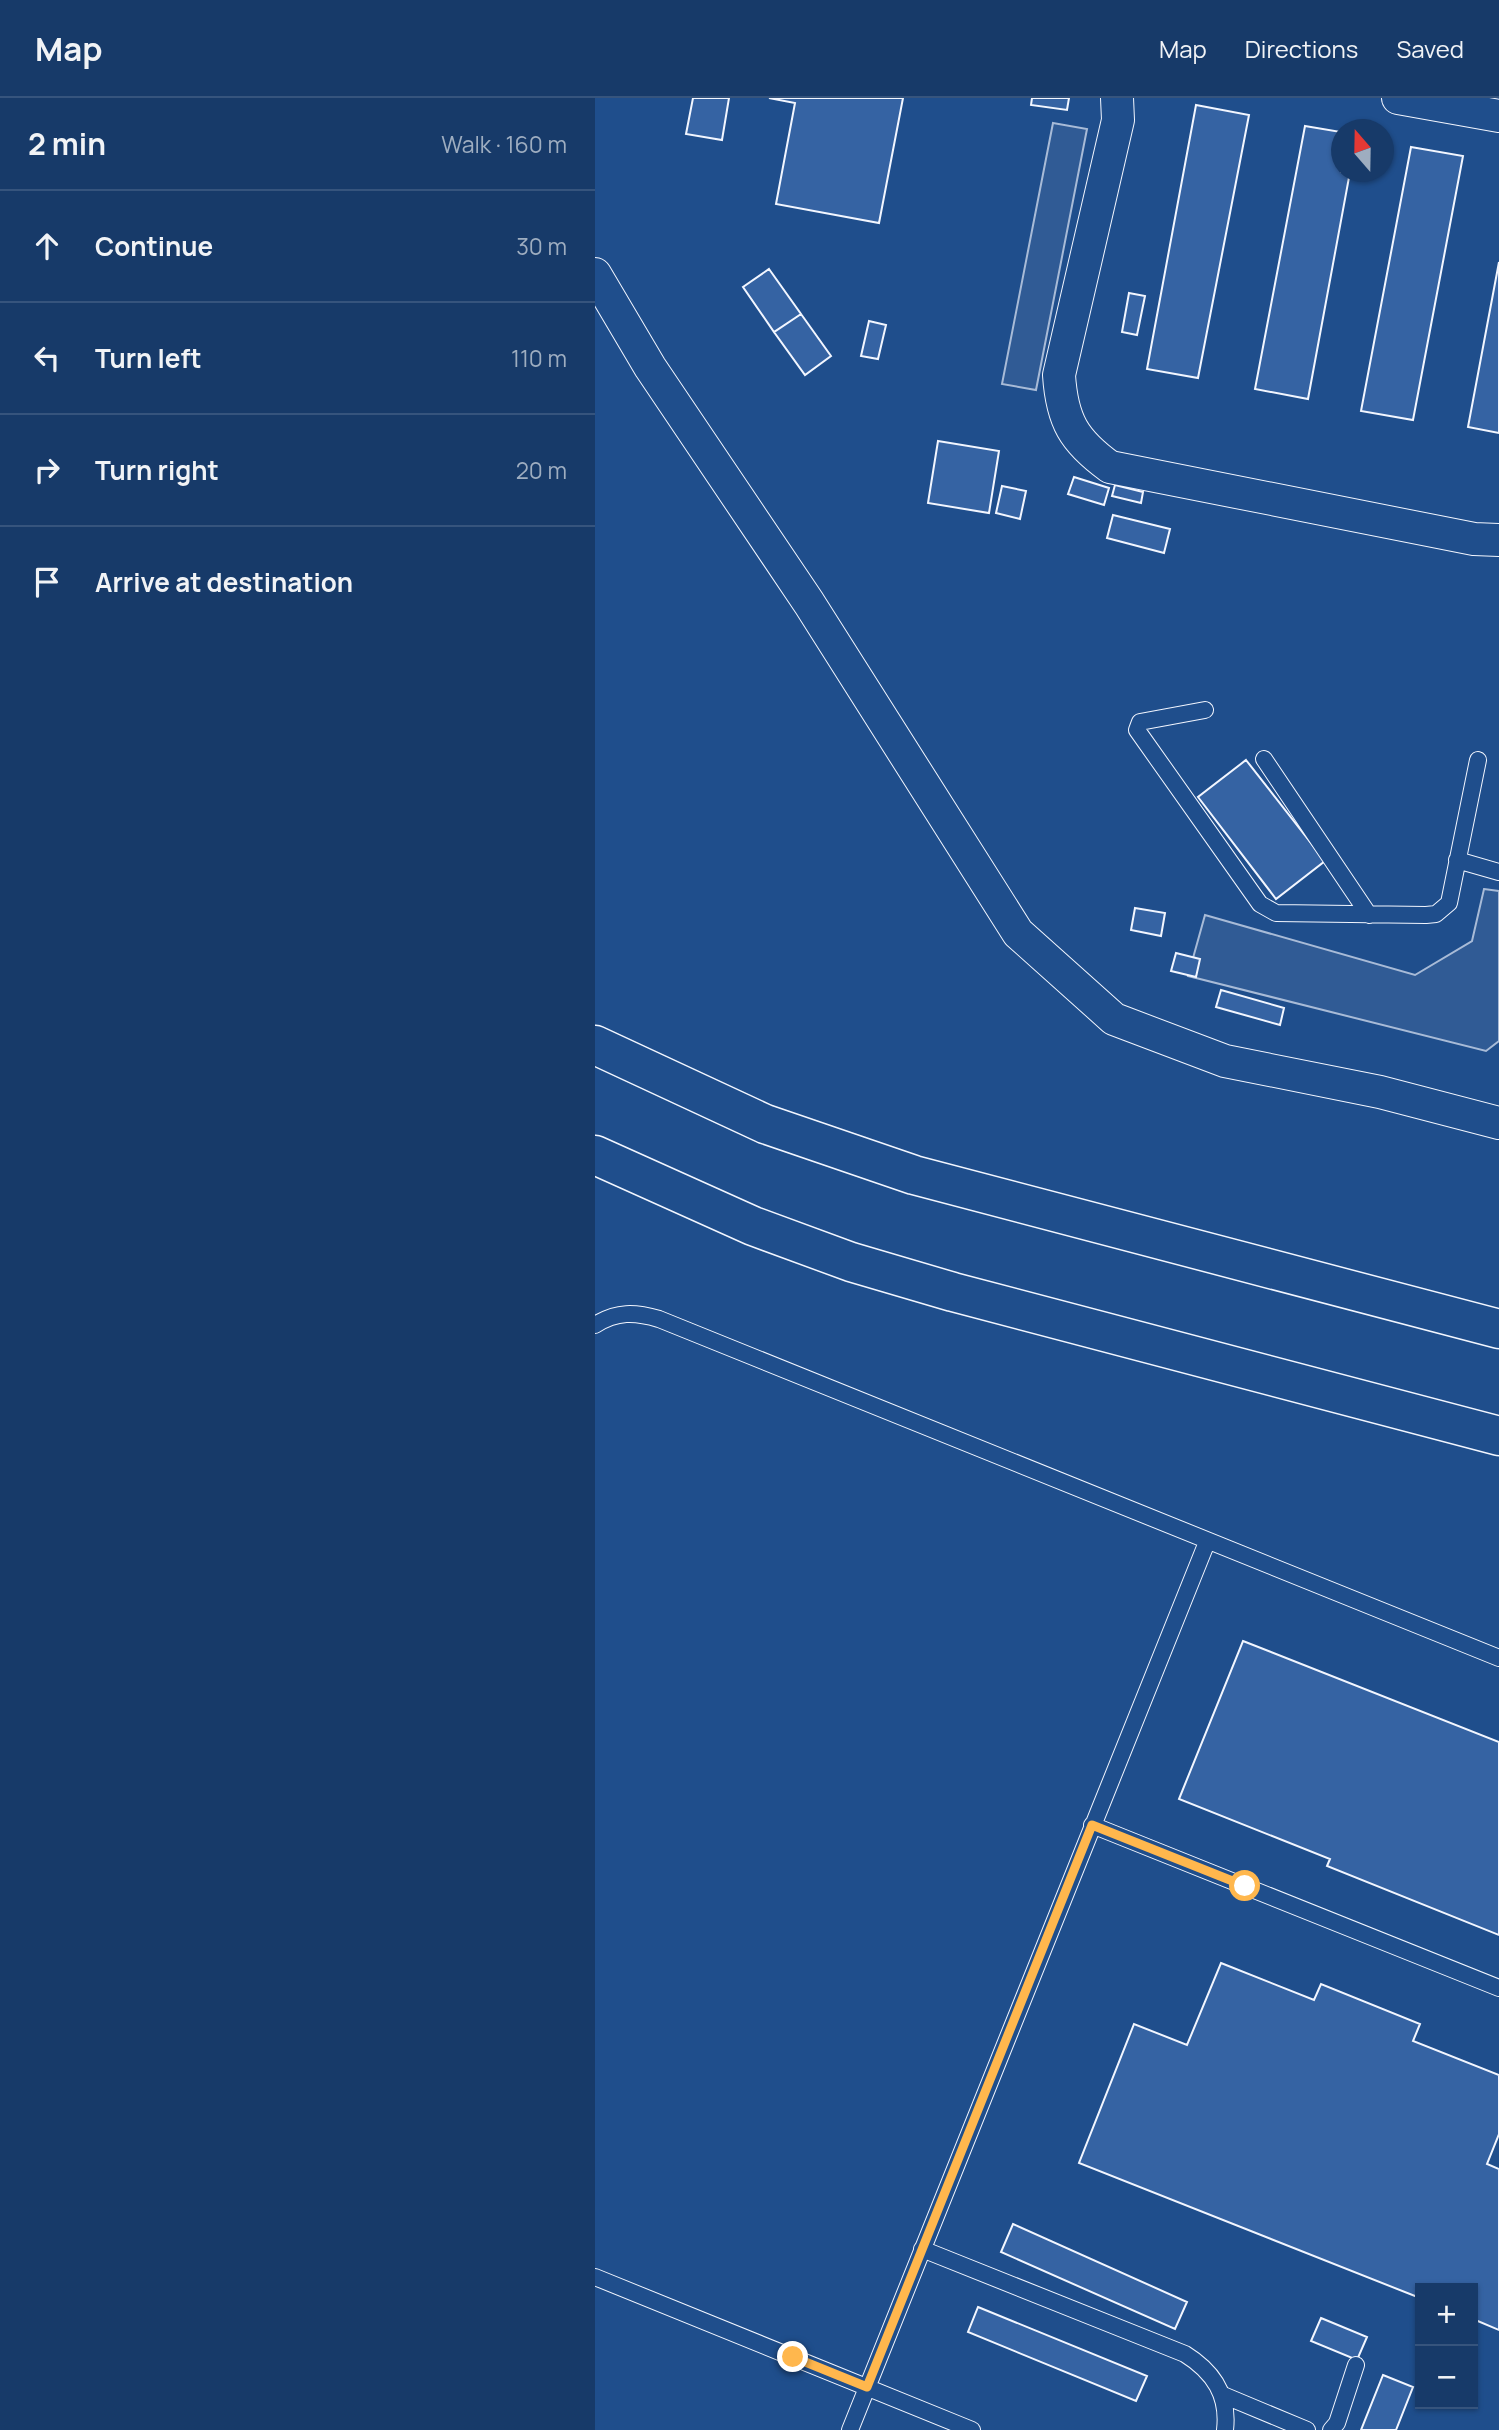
<!DOCTYPE html>
<html lang="en">
<head>
<meta charset="utf-8">
<style>
	:root { --surface:#173a69; --page:#244571; --text:#f1f3f6; --muted:#9eadc0; --line:#36547d }
	body { margin:0; font-family:Manrope,sans-serif; background:var(--page); color:var(--text) }
	.controls { position:absolute; right:21px; bottom:21px; display:grid; overflow:hidden; border-radius:0px; box-shadow:0 2px 5px #0004 }
	.controls button { width:63px; height:63px; display:grid; place-items:center; padding:0; border:0; border-bottom:2px solid var(--line); background:var(--surface); color:var(--text); font:35px sans-serif }
	.compass { position:absolute; left:736px; top:21px; width:63px; height:63px; border-radius:50%; background:var(--surface); box-shadow:0 2px 5px #0004; rotate:340deg }
	.stop { position:absolute; width:21px; height:21px; margin:-16px; border:5px solid #ffb74d; border-radius:50%; background:#fff }
	.stop.end { background:#ffb74d; border-color:#fff; box-shadow:0 2px 7px #0008 }
	.list { margin:0; padding:0; list-style:none }
	h2 { display:flex; justify-content:space-between; align-items:center; height:91px; margin:0; padding:0 28px; font-size:30px }
	h2 small { font-size:23px; font-weight:400; color:var(--muted) }
	.list li { display:grid; grid-template-columns:46px 1fr auto; gap:21px; align-items:center; box-sizing:border-box; height:112px; padding:0 28px; border-top:2px solid var(--line) }
	.list b { display:block; font-size:26px; white-space:nowrap }
	.list em { font-size:23px; font-style:normal; color:var(--muted) }
	.icon { flex:none; width:38px; height:38px; fill:none; stroke:currentColor; stroke-width:2; stroke-linecap:round; stroke-linejoin:round }
	.map { position:relative; flex:none; width:904px; height:2332px; overflow:hidden }
	header { display:flex; align-items:center; gap:42px; box-sizing:border-box; height:98px; padding:0 35px; background:var(--surface); border-bottom:2px solid var(--line) }
	header strong { font-size:33px }
	nav { display:flex; gap:38px; margin-inline-start:auto; font-size:24px }
	main { display:flex }
	aside { flex:1; background:var(--surface) }
	.map>svg:first-child { display:block }
</style>
</head>
<body>
<header>
<strong>Map</strong>
<nav><a>Map</a><a>Directions</a><a>Saved</a></nav>
</header>
<main>
<aside>
<h2>2 min<small>Walk · 160 m</small></h2>
<ul class="list">
<li><svg class="icon" aria-label="ahead" viewBox="0 0 24 24"><path d="M12 20V5M6 11l6-6 6 6"/></svg><div><b>Continue</b></div><em>30 m</em></li>
<li><svg class="icon" aria-label="left" viewBox="0 0 24 24"><path d="M17 20v-9H6M10 6l-5 5 5 5"/></svg><div><b>Turn left</b></div><em>110 m</em></li>
<li><svg class="icon" aria-label="right" viewBox="0 0 24 24"><path d="M7 20v-9h11M14 6l5 5-5 5"/></svg><div><b>Turn right</b></div><em>20 m</em></li>
<li><svg class="icon" aria-label="arrive" viewBox="0 0 24 24"><path d="M6 21V4h12l-3 4 3 4H6"/></svg><div><b>Arrive at destination</b></div></li>
</ul>
</aside>
<div class="map">
<svg width="904" height="2332" viewBox="0 0 904 2332">
	<rect width="100%" height="100%" fill="#1f4e8c"/>
	<!-- built -->
	<path fill="#305b95" stroke="#a8bbd7" stroke-width="2" d="M458,25L492,31L441,292L407,286Z
		M889,791L904,793V943L891,953L593,878L610,817L820,877L877,843Z"/>
	<!-- building -->
	<path fill="#3563a3" stroke="#f2f6ff" stroke-width="2" d="M98,0H134L127,42L91,36Z
		M308,0L284,125L181,106L200,5L174,0Z
		M437,0H474L472,12L436,7Z
		M601,7L654,17L603,280L552,271Z
		M710,28L746,34V74H755L713,301L660,291Z
		M816,49L868,58L818,322L766,313Z
		M904,164V335L873,329Z
		M174,171L206,216L179,234L148,189Z
		M534,195L550,198L542,237L527,234Z
		M206,216L236,258L210,277L179,234Z
		M274,223L291,227L283,261L266,258Z
		M343,343L404,353L394,415L333,405Z
		M479,379L514,390L509,407L473,396Z
		M520,387L548,394L546,405L517,398Z
		M407,388L431,393L425,421L401,415Z
		M518,417L575,431L569,455L512,440Z
		M651,662L730,763L681,801L603,699Z
		M540,810L570,815L566,838L536,832Z
		M581,855L605,861L601,879L576,873Z
		M626,892L689,910L685,927L621,909Z
		M648,1543L904,1644V1837L732,1768L735,1761L584,1701Z
		M626,1865L719,1902L726,1886L825,1926L818,1943L904,1977V2036L892,2066L904,2071V2232L878,2221V2190H825V2200L484,2065L539,1926L592,1947Z
		M418,2126L592,2204L580,2231L406,2154Z
		M383,2209L552,2278L541,2303L373,2234Z
		M726,2220L772,2239L762,2262L716,2243Z
		M788,2277L818,2289L801,2332H766Z"/>
	<g fill="none" stroke-linecap="round" stroke-linejoin="round">
		<defs>
			<path id="lane" d="M610,612L545,624L542,632L665,806L681,815L831,817L841,816L854,805L883,662
				M669,661L774,817
				M862,762L904,774
				M0,1227C22,1213 40,1214 64,1221L904,1560
				M497,1727L904,1890
				M327,2151L590,2256C619,2274 634,2298 630,2332
				M0,2179L377,2332
				M628,2297L712,2332
				M255,2332L612,1444
				M736,2332L742,2325L761,2267"/>
			<path id="street" d="M522,0L523,22L464,277C467,323 479,343 515,369L879,441L904,442
				M803,0L904,18
				M0,176L55,269L214,505L423,835L519,921L630,963L785,994L904,1025"/>
			<path id="secondary" d="M0,947L170,1026L319,1077L904,1231
				M0,1057L158,1128L256,1164L358,1194L904,1338"/>
		</defs>
		<!-- lane casing -->
		<use href="#lane" stroke="#f2f6ff" stroke-width="18"/>
		<!-- street casing -->
		<use href="#street" stroke="#f2f6ff" stroke-width="34"/>
		<!-- secondary casing -->
		<use href="#secondary" stroke="#f2f6ff" stroke-width="41"/>
		<!-- lane -->
		<use href="#lane" stroke="#1f4e8c" stroke-width="16"/>
		<!-- street -->
		<use href="#street" stroke="#1f4e8c" stroke-width="32"/>
		<!-- secondary -->
		<use href="#secondary" stroke="#1f4e8c" stroke-width="38"/>
	</g>
	<g fill="none" stroke-linecap="round" stroke-linejoin="round">
		<!-- route -->
		<path stroke="#ffb74d" stroke-width="9" d="M198,2259L272,2289L497,1727L650,1788"/>
	</g>
</svg>
<div class="controls">
<button>+</button>
<button>−</button>
</div>
<svg class="compass" viewBox="-18 -18 36 36"><path d="M0-13l5 13h-10z" fill="#e53935"/><path d="M0 13l5-13h-10z" fill="#9eadc0"/></svg>
<div class="stop" style="left:650px;top:1788px"></div>
<div class="stop end" style="left:198px;top:2259px"></div>
</div>
</main>
</body>
</html>
